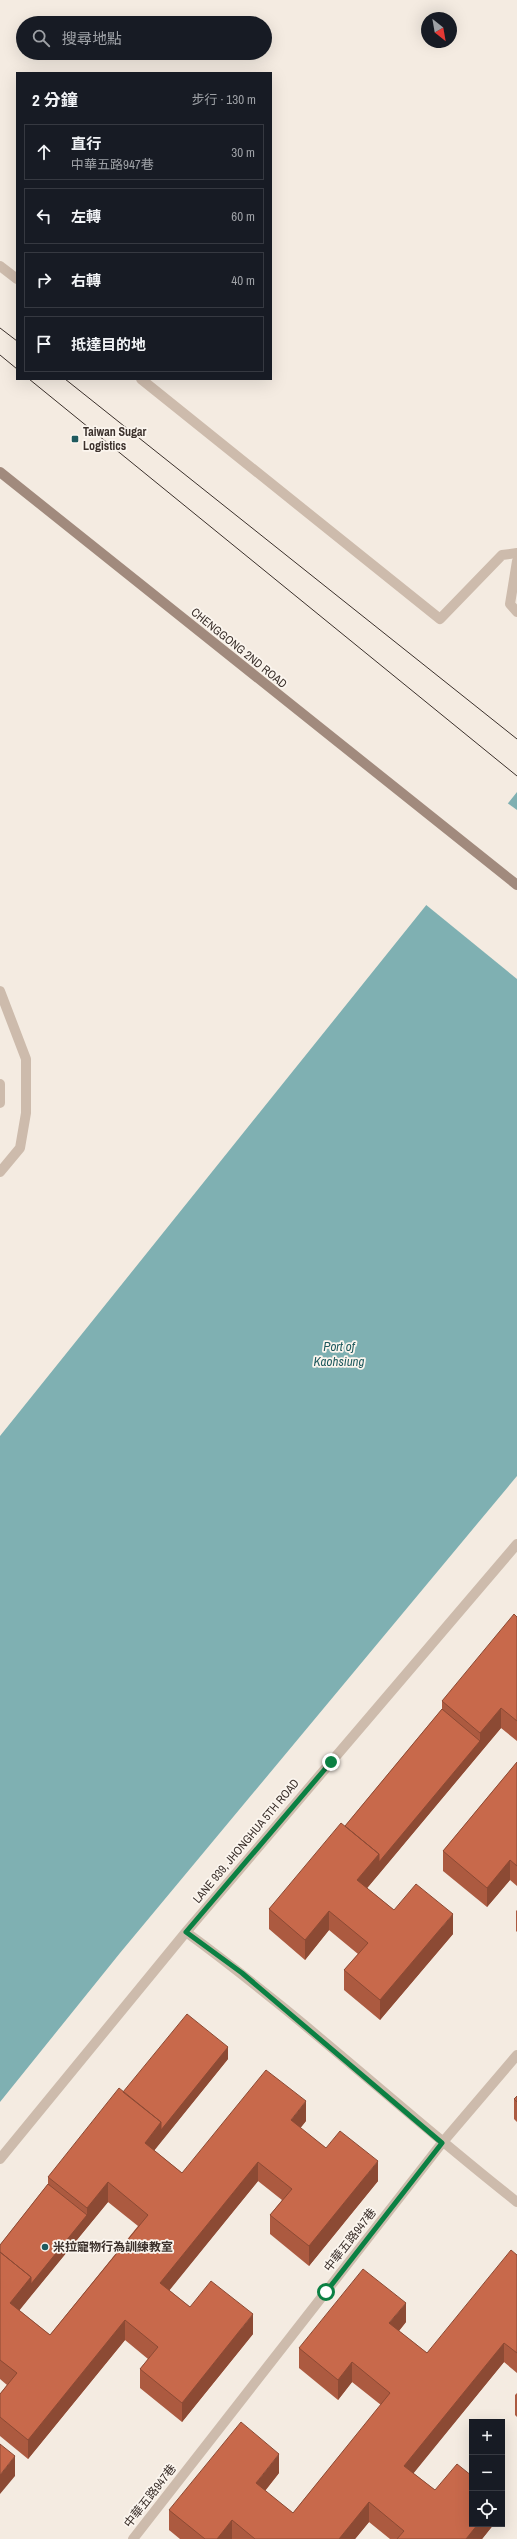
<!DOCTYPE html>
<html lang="zh-TW">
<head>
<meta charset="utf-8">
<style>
	:root { --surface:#171b24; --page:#20242c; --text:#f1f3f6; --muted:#9ea1a6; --line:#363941 }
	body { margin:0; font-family:"Archivo Narrow","Noto Sans TC",sans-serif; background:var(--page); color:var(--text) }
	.controls { position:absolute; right:12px; bottom:12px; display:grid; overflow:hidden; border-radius:0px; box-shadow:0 4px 16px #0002 }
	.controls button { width:36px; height:36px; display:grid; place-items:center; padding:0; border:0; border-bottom:1px solid var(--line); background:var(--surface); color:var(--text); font:20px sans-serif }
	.compass { position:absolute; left:421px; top:12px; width:36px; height:36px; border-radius:50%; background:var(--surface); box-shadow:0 4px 16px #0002; rotate:149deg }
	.stop { position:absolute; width:12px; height:12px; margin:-9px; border:3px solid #0b8043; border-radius:50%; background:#fff }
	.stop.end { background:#0b8043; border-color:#fff; box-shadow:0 1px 4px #0008 }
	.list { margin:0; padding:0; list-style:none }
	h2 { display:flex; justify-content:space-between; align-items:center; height:52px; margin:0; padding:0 16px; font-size:17px }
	h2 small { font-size:13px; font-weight:400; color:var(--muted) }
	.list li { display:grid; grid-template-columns:26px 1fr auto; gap:12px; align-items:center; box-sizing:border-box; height:56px; margin:0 8px 8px; padding:0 8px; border:1px solid var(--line); border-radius:0px }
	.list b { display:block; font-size:15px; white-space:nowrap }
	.list p { margin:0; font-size:13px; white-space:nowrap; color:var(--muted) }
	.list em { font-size:13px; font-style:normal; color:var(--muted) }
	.icon { flex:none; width:22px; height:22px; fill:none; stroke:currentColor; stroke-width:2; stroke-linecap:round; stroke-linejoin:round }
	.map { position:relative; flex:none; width:517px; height:2539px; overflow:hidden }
	.search { position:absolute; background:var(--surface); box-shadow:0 4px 16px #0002; left:16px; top:16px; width:256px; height:44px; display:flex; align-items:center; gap:10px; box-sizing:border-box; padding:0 14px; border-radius:22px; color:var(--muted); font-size:15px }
	.panel { position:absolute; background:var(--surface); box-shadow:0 4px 16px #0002; left:16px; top:72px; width:256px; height:308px; border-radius:0px }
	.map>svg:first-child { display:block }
</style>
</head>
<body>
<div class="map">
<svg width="517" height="2539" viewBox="0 0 517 2539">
	<rect width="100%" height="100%" fill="#f4ebe1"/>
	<!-- water -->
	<path fill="#7fb0b2" d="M517,792V1476L120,1953L0,2102V1436Z"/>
	<!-- pier -->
	<path fill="#f4ebe1" d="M506,802L517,810V979L425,904Z"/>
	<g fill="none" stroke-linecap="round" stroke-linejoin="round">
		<!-- lane -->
		<path stroke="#cdbbac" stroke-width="10" d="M0,266L17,279
			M141,379L440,619L502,555L517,553
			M0,991L26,1059V1113L20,1148L0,1172
			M0,1084V1103
			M186,1932C301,2016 405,2114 517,2202
			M0,2159L186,1932L517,1544
			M133,2539L442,2143L517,2055"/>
		<!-- street -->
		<path stroke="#cdbbac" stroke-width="10" d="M517,561L510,604L517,612"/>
		<!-- secondary -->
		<path stroke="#a18a7d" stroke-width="10" d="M0,472L517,885"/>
		<!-- tram -->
		<path stroke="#3b302b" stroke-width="1" d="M0,328L17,341
			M0,355L17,369
			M29,379L517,776
			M65,379L517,739"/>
	</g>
	<!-- wall -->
	<path fill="#ac5a40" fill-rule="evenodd" d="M517,1617V1741L501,1728L367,1888L394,1910L453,1934L380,2020L344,1990V1970L358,1954L329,1930L305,1960L269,1929V1909L345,1826L442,1709V1701Z
		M517,1762V1886L510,1880L487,1907L443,1871V1851Z
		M517,1910V1932L516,1931V1911Z
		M228,2059L154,2150L182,2173L306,2121L300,2128L326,2148L378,2181L309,2266L270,2234V2215L282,2200L258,2181L169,2290L190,2307L253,2334L182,2422L140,2388V2369L148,2359L125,2340L28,2459L0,2436V2394L7,2385L0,2379V2245L48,2184V2177L123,2092ZM108,2202L138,2226L50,2335L19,2310Z
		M517,2096V2122L514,2119V2099Z
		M517,2255V2373L504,2362L413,2473L435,2490L494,2524L482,2539H390L369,2522L355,2539H180L169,2530V2510L279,2473L265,2491L293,2513L381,2405L352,2382L338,2400L299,2368V2348L406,2322L399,2331L427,2353Z
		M517,2393V2417L515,2415V2395Z"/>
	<!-- shaded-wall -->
	<path fill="#8c4a34" d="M501,1708V1728L379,1874V1862L480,1741V1733Z
		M379,1854V1874L357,1900V1880Z
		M510,1860V1880L487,1907V1888Z
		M329,1911V1930L305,1960V1940Z
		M453,1914V1934L380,2020V2000Z
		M228,2047V2059L145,2162V2143L161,2122Z
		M306,2101V2121L291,2140V2120Z
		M378,2161V2181L309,2266V2246Z
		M258,2162V2181L160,2302V2283Z
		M108,2182V2202L31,2296L10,2322V2303L31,2277L87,2215V2208Z
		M406,2303V2322L389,2343V2323Z
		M253,2314V2334L182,2422V2403Z
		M125,2320V2340L28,2459V2440Z
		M504,2343V2362L404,2485V2466Z
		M352,2362V2382L338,2400V2380Z
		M279,2454V2473L256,2502V2483Z
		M15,2456V2476L0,2494V2475Z
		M369,2502V2522L355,2539H339Z
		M232,2520V2539H217Z
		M478,2524H494L482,2539H466Z"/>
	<!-- building -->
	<path fill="#c8694b" stroke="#8c4a34" d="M514,1614L517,1617V1721L501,1708L480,1733L442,1701Z
		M442,1709L480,1741L379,1862V1854L345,1826Z
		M517,1762V1866L510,1860L487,1888L443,1851Z
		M341,1823L379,1854L357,1880L394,1910L416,1884L453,1914L380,2000L344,1970L368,1943L329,1911L305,1940L269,1909Z
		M187,2014L228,2047L161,2130V2122L123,2092Z
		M266,2070L306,2101L291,2120L326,2148L340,2131L378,2161L309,2246L270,2215L292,2189L258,2162L160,2283L190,2307L211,2281L253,2314L182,2403L140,2369L158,2347L125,2320L28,2440L0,2417V2394L17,2373L0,2360V2252L31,2277L10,2303L50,2335L148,2215L108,2182L87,2208L48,2177L119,2088L161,2122L145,2143L182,2173Z
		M517,2096V2102L514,2099Z
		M48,2184L87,2215L31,2284V2277L0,2252V2245Z
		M511,2250L517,2255V2353L504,2343L404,2466L435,2490L457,2464L472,2476V2524H478L466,2539H397L404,2531L369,2502L339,2539H255L232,2520L217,2539H205L169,2510L241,2422L279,2454L256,2483L293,2513L390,2393L352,2362L338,2380L299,2348L363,2269L406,2303L389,2323L427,2353Z
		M0,2444L15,2456L0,2475Z"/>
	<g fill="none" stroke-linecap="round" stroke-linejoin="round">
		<!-- route -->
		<path stroke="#0b8043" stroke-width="5" d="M326,2292L442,2143L242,1973L186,1932L331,1762"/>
	</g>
	<!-- markers -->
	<g fill="#1f5a5e" stroke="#fbf5ee" stroke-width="1.5">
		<rect x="71" y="435" width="8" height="8" rx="2"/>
		<circle cx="45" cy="2247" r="4"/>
	</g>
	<g text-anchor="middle" stroke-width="3.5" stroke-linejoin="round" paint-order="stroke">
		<!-- poi labels -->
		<g font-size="12" font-weight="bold" fill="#3b302b" stroke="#fbf5ee" text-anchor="start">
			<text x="83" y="436">Taiwan Sugar<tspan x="83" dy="14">Logistics</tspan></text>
			<text x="53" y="2251">米拉寵物行為訓練教室</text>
		</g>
		<!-- street labels -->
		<g font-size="12" fill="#3b302b" stroke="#fbf5ee">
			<text transform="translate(239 648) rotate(39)" y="4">CHENGGONG 2ND ROAD</text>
			<text transform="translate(246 1841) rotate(-50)" y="4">LANE 939, JHONGHUA 5TH ROAD</text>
			<text transform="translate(350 2240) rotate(-52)" y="4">中華五路947巷</text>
			<text transform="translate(150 2496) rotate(-52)" y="4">中華五路947巷</text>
		</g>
		<!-- water labels -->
		<g font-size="13" font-style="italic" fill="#1f5a5e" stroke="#fbf5ee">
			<text x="339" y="1351">Port of<tspan x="339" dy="15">Kaohsiung</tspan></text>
		</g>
	</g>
</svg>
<div class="controls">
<button>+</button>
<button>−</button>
<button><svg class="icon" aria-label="locate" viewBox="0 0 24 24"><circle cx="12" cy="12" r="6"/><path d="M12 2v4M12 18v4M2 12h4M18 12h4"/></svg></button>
</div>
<svg class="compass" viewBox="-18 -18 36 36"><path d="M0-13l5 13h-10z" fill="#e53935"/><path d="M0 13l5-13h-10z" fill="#9ea1a6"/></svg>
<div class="stop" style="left:326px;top:2292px"></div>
<div class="stop end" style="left:331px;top:1762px"></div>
<div class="search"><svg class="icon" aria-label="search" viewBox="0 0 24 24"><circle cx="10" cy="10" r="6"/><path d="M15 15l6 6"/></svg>搜尋地點</div>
<section class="panel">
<h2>2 分鐘<small>步行 · 130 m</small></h2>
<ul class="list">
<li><svg class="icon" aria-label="ahead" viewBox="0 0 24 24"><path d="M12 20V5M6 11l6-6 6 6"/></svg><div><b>直行</b><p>中華五路947巷</p></div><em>30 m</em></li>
<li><svg class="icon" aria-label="left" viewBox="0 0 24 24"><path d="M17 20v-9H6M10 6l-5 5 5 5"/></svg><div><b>左轉</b></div><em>60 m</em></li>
<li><svg class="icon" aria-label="right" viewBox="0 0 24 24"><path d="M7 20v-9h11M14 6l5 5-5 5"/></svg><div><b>右轉</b></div><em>40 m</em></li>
<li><svg class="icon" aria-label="arrive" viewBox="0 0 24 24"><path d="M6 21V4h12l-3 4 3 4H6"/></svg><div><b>抵達目的地</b></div></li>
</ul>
</section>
</div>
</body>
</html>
